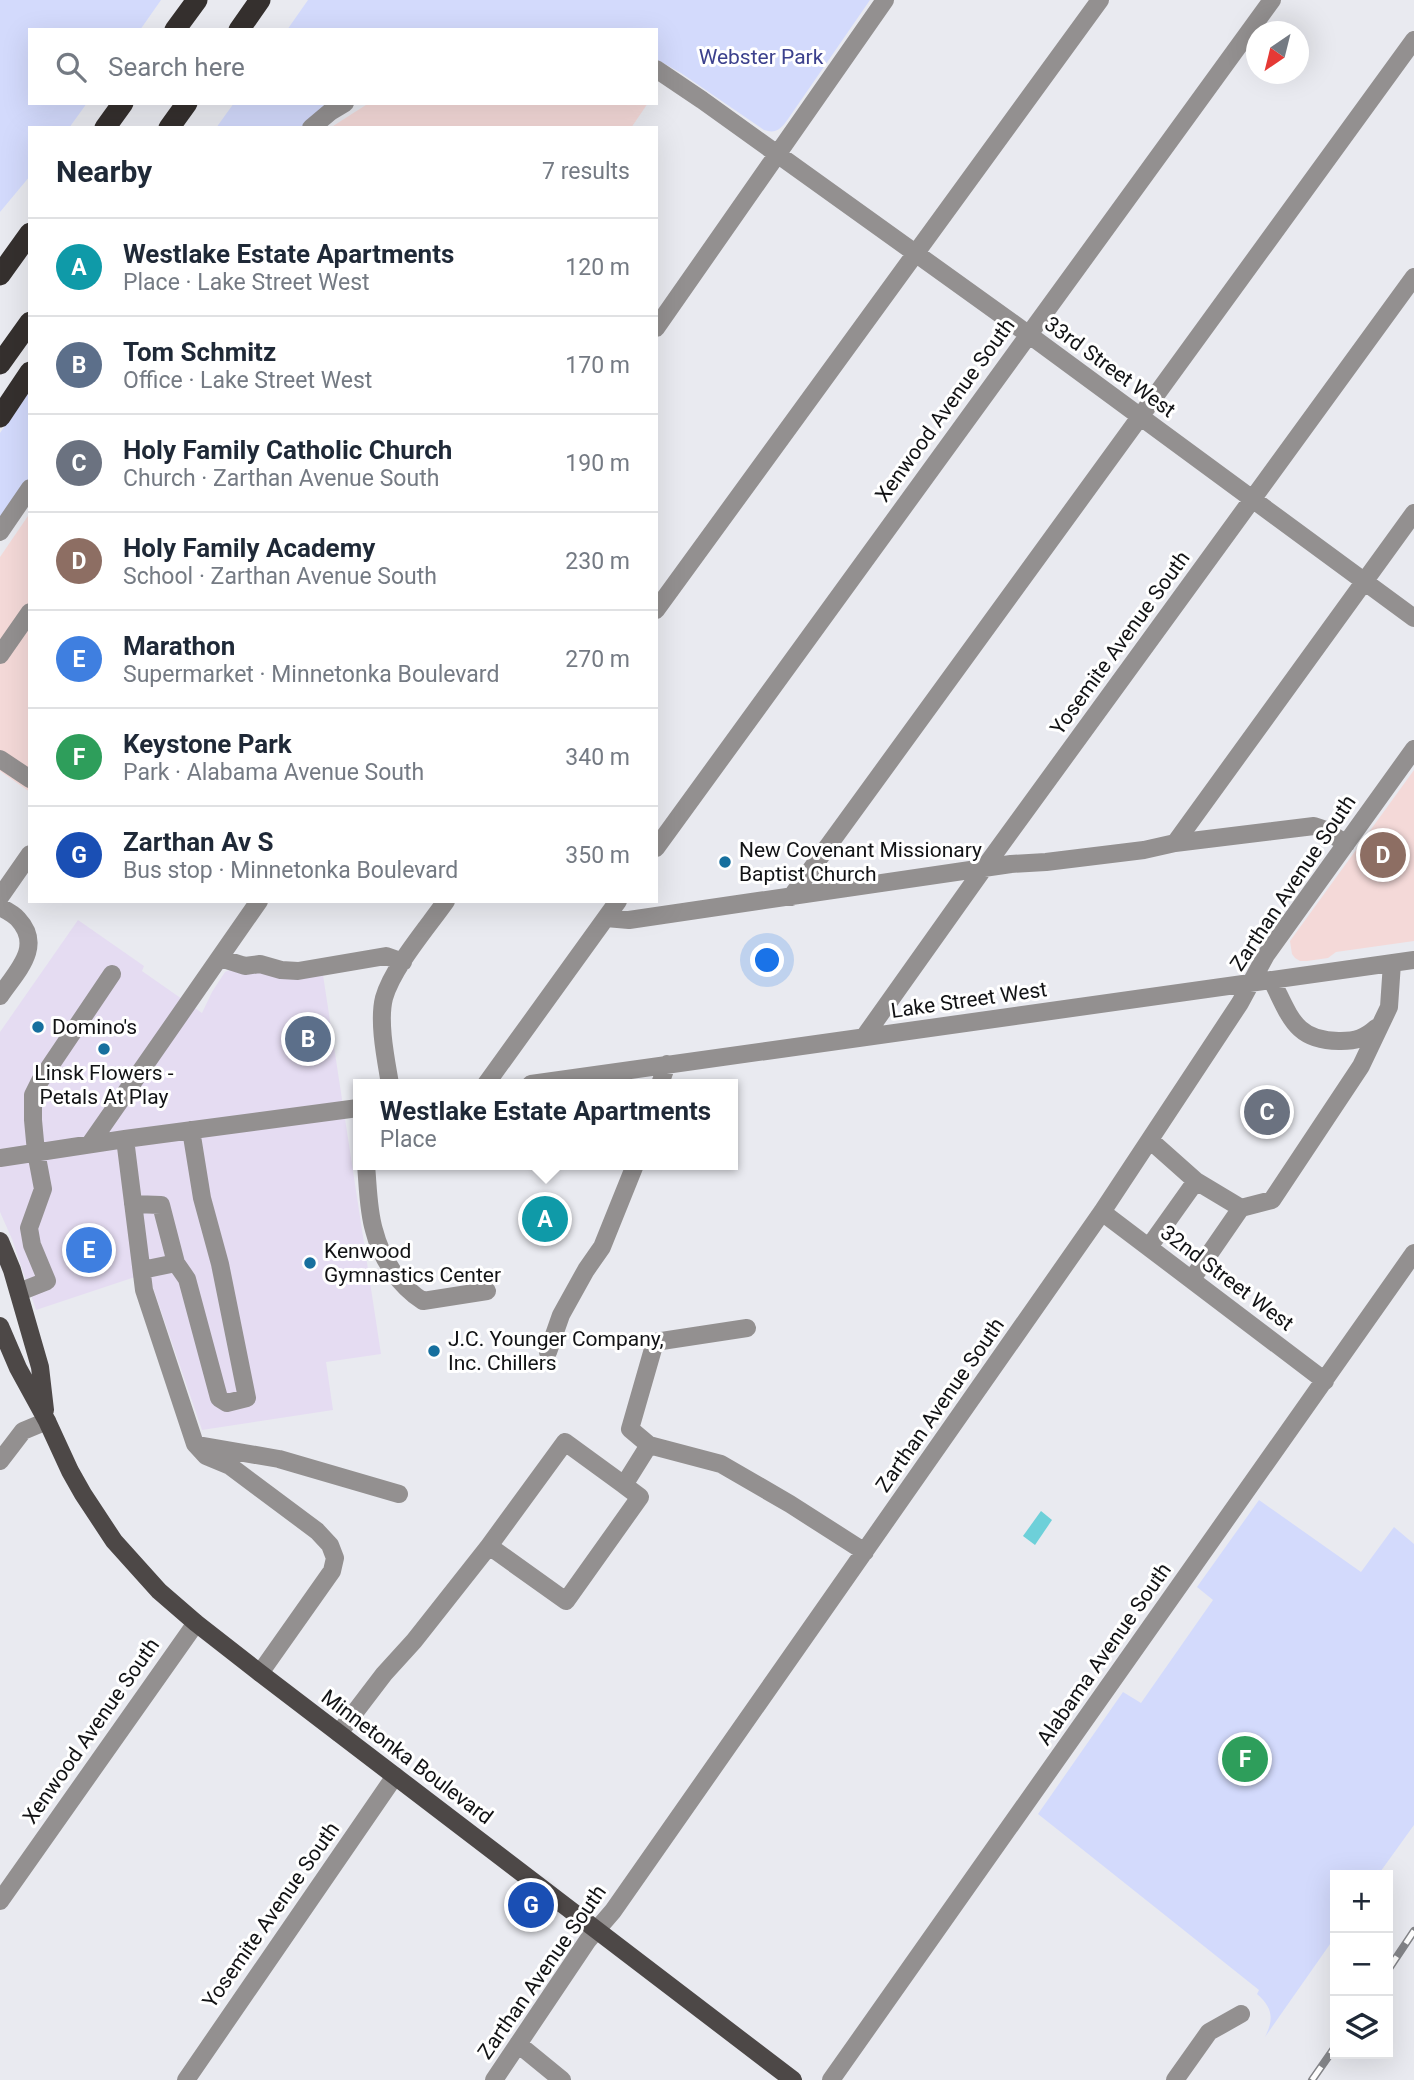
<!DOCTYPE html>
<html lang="en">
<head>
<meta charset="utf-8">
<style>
	:root { --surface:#fff; --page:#f6f6f7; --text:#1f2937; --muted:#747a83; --line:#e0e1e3; --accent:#b45309 }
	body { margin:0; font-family:Roboto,sans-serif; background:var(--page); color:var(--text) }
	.controls { position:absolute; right:21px; bottom:21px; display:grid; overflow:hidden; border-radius:0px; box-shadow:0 7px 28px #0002 }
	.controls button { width:63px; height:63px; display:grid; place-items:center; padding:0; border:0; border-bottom:2px solid var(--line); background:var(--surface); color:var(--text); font:35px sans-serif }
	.compass { position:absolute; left:1246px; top:21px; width:63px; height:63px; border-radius:50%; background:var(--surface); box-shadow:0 7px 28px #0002; rotate:215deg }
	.you { position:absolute; left:768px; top:961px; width:24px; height:24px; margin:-18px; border:5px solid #fff; border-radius:50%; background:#1a73e8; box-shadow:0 0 0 10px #1a73e833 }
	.badge { display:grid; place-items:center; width:46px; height:46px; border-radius:50%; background:var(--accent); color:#fff; font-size:23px; font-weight:700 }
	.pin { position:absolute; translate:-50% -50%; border:4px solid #fff; box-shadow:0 2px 7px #0006 }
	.popup { position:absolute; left:353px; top:1079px; width:385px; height:91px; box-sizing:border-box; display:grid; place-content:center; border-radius:0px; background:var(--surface); filter:drop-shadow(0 2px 5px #0005); font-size:23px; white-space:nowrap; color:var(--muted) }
	.popup b { font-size:26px; color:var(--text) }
	.popup::after { content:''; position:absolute; left:50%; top:100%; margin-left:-14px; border:14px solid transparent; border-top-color:var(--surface) }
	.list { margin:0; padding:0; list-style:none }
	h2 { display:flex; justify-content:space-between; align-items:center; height:91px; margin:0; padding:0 28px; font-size:30px }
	h2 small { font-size:23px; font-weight:400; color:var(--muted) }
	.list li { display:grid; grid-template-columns:46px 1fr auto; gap:21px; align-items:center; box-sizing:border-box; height:98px; padding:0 28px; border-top:2px solid var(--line) }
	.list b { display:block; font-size:26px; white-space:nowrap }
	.list p { margin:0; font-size:23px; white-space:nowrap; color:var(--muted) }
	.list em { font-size:23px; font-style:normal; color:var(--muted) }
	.icon { flex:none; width:38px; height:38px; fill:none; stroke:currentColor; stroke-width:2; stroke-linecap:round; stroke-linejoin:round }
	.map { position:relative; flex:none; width:1414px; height:2080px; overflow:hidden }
	.search { position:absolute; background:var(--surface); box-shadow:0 7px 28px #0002; left:28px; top:28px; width:630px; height:77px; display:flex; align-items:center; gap:18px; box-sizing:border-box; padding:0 24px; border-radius:0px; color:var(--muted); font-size:26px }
	.panel { position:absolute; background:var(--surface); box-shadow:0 7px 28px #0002; left:28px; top:126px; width:630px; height:777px; border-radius:0px }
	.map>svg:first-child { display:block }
</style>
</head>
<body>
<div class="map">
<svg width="1414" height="2080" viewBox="0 0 1414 2080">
	<rect width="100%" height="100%" fill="#e9eaf0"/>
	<!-- commercial -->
	<path fill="#e5dcf2" d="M78,920L144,966L142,971L202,1013L212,992L225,972L231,969L323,975L381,1354L326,1362L333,1410L202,1430L151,1282L150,1272L36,1310L12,1239L0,1212V1032Z"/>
	<!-- education -->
	<path fill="#f4d9d8" d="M369,103H648L631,128H330Z
		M30,513V792L0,771V557Z
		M1414,770V941L1336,952L1328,958L1307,961H1300L1295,958L1292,954L1290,941Z"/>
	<!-- green -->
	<path fill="#d3dafc" d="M0,0H161L140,30H30V103H87L69,128H30V176L0,212Z
		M308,0H870L788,119C781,129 776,134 764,130L681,73L656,59V30H287Z
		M234,103H328L301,128H216Z
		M30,388V480L0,525V433Z
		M1259,1500L1361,1572L1394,1527L1414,1544V1825L1378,1875H1335V1937L1265,2037C1274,2019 1273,2008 1257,1994L1259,1990L1038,1814L1123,1692L1141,1703L1213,1600L1197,1587Z"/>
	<!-- water -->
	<path fill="#6dd0d9" d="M1041,1511L1052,1520L1035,1545L1023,1536Z"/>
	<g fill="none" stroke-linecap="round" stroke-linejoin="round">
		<!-- minor -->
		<path stroke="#939090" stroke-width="18" d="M656,69L702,100L1028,334L1414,618
			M311,128L330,112L345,103
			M656,328L885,0
			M0,532L30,488
			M656,610L1100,0
			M0,655L30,612
			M0,759L30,779
			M1175,843L1414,513
			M656,848L1272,0
			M0,897L30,854
			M791,897L1414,40
			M0,907C6,910 14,914 18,919C44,947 16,972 0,996
			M606,918L629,920L1011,864L1046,862L1144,850L1175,843L1314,826L1326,830L1346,844
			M220,958L245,966L260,964L281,970L298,971L386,956L403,962
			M1272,981C1290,1016 1295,1042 1341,1041C1356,1041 1365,1038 1376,1028
			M864,1037L984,868L1414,277
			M390,1084C386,1060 378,1022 384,998C393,967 427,928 446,901
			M486,1084L618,901
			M531,1084L1414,960
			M660,1084L667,1064
			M125,1139L144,1290L195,1444L206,1456L230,1466L317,1531L330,1545L335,1558L332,1571L260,1673
			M1151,1141L1196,1181L1241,1208
			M90,1144L259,901
			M0,1158L125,1139L358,1108
			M366,1165C368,1186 368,1210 374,1230C381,1258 399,1286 423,1301L487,1291
			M133,1204L161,1205L176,1263
			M1102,1212L1325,1381
			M1149,1247L1196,1181
			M142,1270L176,1263L187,1279L219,1398L227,1403L247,1398L220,1264L202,1198L191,1130
			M1192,1279L1241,1208L1272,1200L1361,1066L1389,1007L1392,963
			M19,1292L47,1281L32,1245L29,1228L43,1189L36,1152L33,1120V1095L40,1081L112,974
			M747,1328L655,1342L630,1429L649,1445L721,1464L790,1504L865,1552
			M548,1352L561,1315L586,1270L602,1247L635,1165
			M198,1445L279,1459L399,1494
			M0,1461L23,1431L47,1421
			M489,1546L566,1601L640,1497L624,1485
			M339,1733L384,1674L414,1641L489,1546L565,1442L624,1485L649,1445
			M0,1901L196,1623
			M518,2044L562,2080
			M186,2080L395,1776
			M494,2080L588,1940L613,1911L1102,1212L1240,1003L1266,955L1414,749
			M831,2080L1414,1253
			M1175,2080L1209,2032L1241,2014"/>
		<!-- major -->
		<path stroke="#4d4847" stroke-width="18" d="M0,1241L12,1270L40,1367L45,1410
			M0,1326L18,1368L47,1421L70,1471L83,1494L114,1541L159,1591L196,1623L260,1673L793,2080"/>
		<!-- highway -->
		<path stroke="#35302e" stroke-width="21" d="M175,30L197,0
			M239,30L260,0
			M105,128L123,103
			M169,128L187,103
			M0,275L30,233
			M0,364L30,322
			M0,417L30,372"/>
		<defs>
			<path id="rail" d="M1388,1970L1414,1931
				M1312,2080L1335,2047"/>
		</defs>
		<!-- rail casing -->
		<use href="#rail" stroke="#848589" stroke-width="8"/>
		<!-- rail -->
		<use href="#rail" stroke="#fff" stroke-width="5" stroke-dasharray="16" stroke-linecap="butt"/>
	</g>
	<!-- markers -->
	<g fill="#166f9e" stroke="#fff" stroke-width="2.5">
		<circle cx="725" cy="862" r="7"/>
		<circle cx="38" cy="1027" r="7"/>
		<circle cx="104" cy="1049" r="7"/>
		<circle cx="310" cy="1263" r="7"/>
		<circle cx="434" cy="1351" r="7"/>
	</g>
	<g text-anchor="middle" stroke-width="6" stroke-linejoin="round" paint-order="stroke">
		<!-- park labels -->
		<g font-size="21" fill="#3c418d" stroke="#fff">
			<text x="761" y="64">Webster Park</text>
		</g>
		<!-- street labels -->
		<g font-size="21" fill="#121315" stroke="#fff">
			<text transform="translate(1110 367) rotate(36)" y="7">33rd Street West</text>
			<text transform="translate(945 410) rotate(-54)" y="7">Xenwood Avenue South</text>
			<text transform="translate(1120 643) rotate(-54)" y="7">Yosemite Avenue South</text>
			<text transform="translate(1293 883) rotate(-56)" y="7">Zarthan Avenue South</text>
			<text transform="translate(969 1000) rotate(-8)" y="7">Lake Street West</text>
			<text transform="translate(1227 1278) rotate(37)" y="7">32nd Street West</text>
			<text transform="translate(940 1405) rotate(-55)" y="7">Zarthan Avenue South</text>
			<text transform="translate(1104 1654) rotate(-55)" y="7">Alabama Avenue South</text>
			<text transform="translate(91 1731) rotate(-55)" y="7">Xenwood Avenue South</text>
			<text transform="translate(407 1757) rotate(37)" y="7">Minnetonka Boulevard</text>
			<text transform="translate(271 1915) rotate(-55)" y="7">Yosemite Avenue South</text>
			<text transform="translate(542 1972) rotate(-55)" y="7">Zarthan Avenue South</text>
		</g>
		<!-- poi labels -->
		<g font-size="21" fill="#121315" stroke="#fff" text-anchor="start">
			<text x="739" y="857">New Covenant Missionary<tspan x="739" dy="24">Baptist Church</tspan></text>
			<text x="52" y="1034">Domino's</text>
			<text x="104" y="1080" text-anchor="middle">Linsk Flowers -<tspan x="104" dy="24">Petals At Play</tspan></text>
			<text x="324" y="1258">Kenwood<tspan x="324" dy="24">Gymnastics Center</tspan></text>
			<text x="448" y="1346">J.C. Younger Company,<tspan x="448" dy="24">Inc. Chillers</tspan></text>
		</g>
	</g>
</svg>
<div class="controls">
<button>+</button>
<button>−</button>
<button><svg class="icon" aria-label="layers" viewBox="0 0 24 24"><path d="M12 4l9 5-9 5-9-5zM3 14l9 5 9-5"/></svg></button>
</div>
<svg class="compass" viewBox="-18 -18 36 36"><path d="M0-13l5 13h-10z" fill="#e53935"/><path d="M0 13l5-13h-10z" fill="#747a83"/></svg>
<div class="you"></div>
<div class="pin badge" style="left:545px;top:1219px;background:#0f9aa8">A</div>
<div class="popup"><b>Westlake Estate Apartments</b>Place</div>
<div class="pin badge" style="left:308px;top:1039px;background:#5c6f8a">B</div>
<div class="pin badge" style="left:1267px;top:1112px;background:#6b7280">C</div>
<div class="pin badge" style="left:1383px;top:855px;background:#8d6e63">D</div>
<div class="pin badge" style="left:89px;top:1250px;background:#3f7fe0">E</div>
<div class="pin badge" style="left:1245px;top:1759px;background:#2e9e5b">F</div>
<div class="pin badge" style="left:531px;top:1905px;background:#1a4fb4">G</div>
<div class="search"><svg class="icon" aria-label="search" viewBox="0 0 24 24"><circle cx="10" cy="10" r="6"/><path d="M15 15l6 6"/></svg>Search here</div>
<section class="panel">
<h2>Nearby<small>7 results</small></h2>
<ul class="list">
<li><span class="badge" style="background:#0f9aa8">A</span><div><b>Westlake Estate Apartments</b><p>Place · Lake Street West</p></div><em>120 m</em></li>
<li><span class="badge" style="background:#5c6f8a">B</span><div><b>Tom Schmitz</b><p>Office · Lake Street West</p></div><em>170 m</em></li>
<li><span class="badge" style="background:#6b7280">C</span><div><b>Holy Family Catholic Church</b><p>Church · Zarthan Avenue South</p></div><em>190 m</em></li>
<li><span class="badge" style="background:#8d6e63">D</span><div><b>Holy Family Academy</b><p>School · Zarthan Avenue South</p></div><em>230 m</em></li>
<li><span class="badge" style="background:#3f7fe0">E</span><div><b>Marathon</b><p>Supermarket · Minnetonka Boulevard</p></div><em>270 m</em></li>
<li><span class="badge" style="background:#2e9e5b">F</span><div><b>Keystone Park</b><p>Park · Alabama Avenue South</p></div><em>340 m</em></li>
<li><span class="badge" style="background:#1a4fb4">G</span><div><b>Zarthan Av S</b><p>Bus stop · Minnetonka Boulevard</p></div><em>350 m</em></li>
</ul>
</section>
</div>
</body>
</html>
